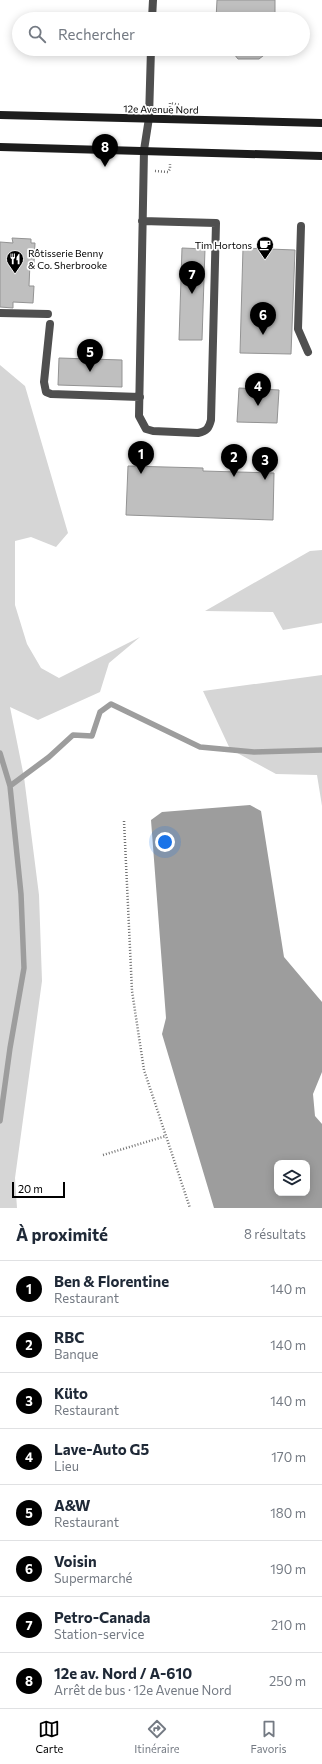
<!DOCTYPE html>
<html lang="fr">
<head>
<meta charset="utf-8">
<style>
	:root { --surface:#fff; --page:#f2f2f3; --text:#1f2937; --muted:#747a83; --line:#e0e1e3; --accent:#000 }
	body { margin:0; font-family:Commissioner,sans-serif; background:var(--page); color:var(--text) }
	.controls { position:absolute; right:12px; bottom:12px; display:grid; overflow:hidden; border-radius:8px; box-shadow:0 2px 10px #0003 }
	.controls button { width:36px; height:36px; display:grid; place-items:center; padding:0; border:0; border-bottom:1px solid var(--line); background:var(--surface); color:var(--text); font:20px sans-serif }
	.scale { position:absolute; left:12px; bottom:10px; width:53px; box-sizing:border-box; padding-left:4px; border:2px solid #000; border-top:0; font-size:11px; line-height:14px; white-space:nowrap; color:#000; -webkit-text-stroke:3px #fff; paint-order:stroke }
	.you { position:absolute; left:165px; top:842px; width:14px; height:14px; margin:-10px; border:3px solid #fff; border-radius:50%; background:#1a73e8; box-shadow:0 0 0 6px #1a73e833 }
	.badge { display:grid; place-items:center; width:26px; height:26px; border-radius:50%; background:var(--accent); color:#fff; font-size:13px; font-weight:700 }
	.pin { position:absolute; translate:-50% -33px; filter:drop-shadow(0 1px 2px #0008) }
	.pin::after { content:''; position:absolute; top:21px; width:14px; height:12px; background:inherit; clip-path:polygon(0 0,100% 0,50% 100%) }
	.list { margin:0; padding:0; list-style:none }
	h2 { display:flex; justify-content:space-between; align-items:center; height:52px; margin:0; padding:0 16px; font-size:17px }
	h2 small { font-size:13px; font-weight:400; color:var(--muted) }
	.list li { display:grid; grid-template-columns:26px 1fr auto; gap:12px; align-items:center; box-sizing:border-box; height:56px; padding:0 16px; border-top:1px solid var(--line) }
	.list b { display:block; font-size:15px; white-space:nowrap }
	.list p { margin:0; font-size:13px; white-space:nowrap; color:var(--muted) }
	.list em { font-size:13px; font-style:normal; color:var(--muted) }
	.icon { flex:none; width:22px; height:22px; fill:none; stroke:currentColor; stroke-width:2; stroke-linecap:round; stroke-linejoin:round }
	.map { position:relative; flex:none; width:322px; height:1208px; overflow:hidden }
	.search { position:absolute; background:var(--surface); box-shadow:0 2px 10px #0003; left:12px; right:12px; top:12px; height:44px; display:flex; align-items:center; gap:10px; box-sizing:border-box; padding:0 14px; border-radius:22px; color:var(--muted); font-size:15px }
	.sheet { height:500px; background:var(--surface) }
	nav { display:flex; justify-content:space-around; align-items:center; box-sizing:border-box; height:56px; border-top:1px solid var(--line); background:var(--surface); font-size:11px; color:var(--muted) }
	nav a { display:grid; justify-items:center; gap:2px }
	nav .on { color:var(--accent) }
	.map>svg:first-child { display:block }
</style>
</head>
<body>
<div class="map">
<svg width="322" height="1208" viewBox="0 0 322 1208">
	<rect width="100%" height="100%" fill="#fff"/>
	<!-- green -->
	<path fill="#d6d6d6" d="M0,365L25,386L68,533L56,547L31,537L15,541V605L27,644L41,668L59,678L140,637L109,663L100,692L38,720L10,707L24,777L39,895L42,981L15,1178L17,1208H0Z
		M322,550V623L283,630L273,612L205,611L310,551Z
		M322,675V806L317,775L276,774L230,749L203,691Z"/>
	<!-- water -->
	<path fill="#9d9d9d" fill-rule="evenodd" d="M250,805L261,811L284,957L322,1002V1072L313,1094L315,1116L322,1124V1208H214L162,1034L166,1018L151,820L162,812ZM277,1163H307V1193H277Z"/>
	<g fill="none" stroke-linecap="round" stroke-linejoin="round">
		<!-- stream -->
		<path stroke="#9d9d9d" stroke-width="5.5" d="M0,753L10,786L21,894L24,968L10,1048L0,1121
			M10,786L49,757L73,735L92,736L100,712L111,704L200,747L254,752L322,750"/>
	</g>
	<!-- building -->
	<path fill="#bfbfbf" stroke="#939393" d="M217,0H275V19H216Z
		M230,49H272L259,59H238Z
		M12,238L31,239V243H35L34,263H30L29,286H34L33,303L13,302V308L0,307V242L13,243Z
		M182,248L205,249L202,340H179Z
		M243,248L295,250L291,354L240,353Z
		M59,358L122,360V387L58,385Z
		M239,388L279,390L277,423L237,422Z
		M128,466L203,468V471L274,473L273,520L126,515Z"/>
	<g fill="none" stroke-linecap="round" stroke-linejoin="round">
		<!-- path -->
		<path stroke="#717171" stroke-width="2.5" stroke-dasharray="1 2" stroke-linecap="butt" d="M170,107V103L180,105
			M155,171L168,172L170,169V164
			M124,821L132,991L144,1070L190,1208
			M103,1155L166,1136"/>
		<!-- lane -->
		<path stroke="#4f4f4f" stroke-width="8" d="M152,19L153,0
			M142,221L216,223L211,420C209,428 207,431 198,433L153,431L146,429L139,416L144,150L149,118L151,49
			M301,226L298,329L308,352
			M0,313L48,314
			M50,324L44,382L46,392L51,394L140,397"/>
		<!-- secondary -->
		<path stroke="#1c1c1c" stroke-width="8" d="M0,115L322,123
			M0,147L322,156"/>
	</g>
	<!-- icons -->
	<defs>
		<symbol id="cafe-pin" viewBox="-11 -11 22 30"><path d="M0 17L-7.5 6A9.5 9.5 0 1 1 7.5 6Z" fill="#000" stroke="#fff"/><path d="M-5.5-4.5H6V0H3Q3 3.5 0 3.5H-2.5Q-5.5 3.5-5.5 0ZM3-3.2v2h1.7v-2ZM-6 4.5H4V6H-6Z" fill="#fff"/></symbol>
		<symbol id="restaurant-pin" viewBox="-11 -11 22 30"><path d="M0 17L-7.5 6A9.5 9.5 0 1 1 7.5 6Z" fill="#000" stroke="#fff"/><path d="M-5-6h1v4h1v-4h1v4h1v-4h1v5L-1.5 .5V6h-2V.5L-5-1ZM5-6V6H3V1.5H1.5Q1.5-4 5-6Z" fill="#fff"/></symbol>
	</defs>
	<g fill-rule="evenodd">
		<use href="#cafe-pin" x="255" y="235" width="20" height="27"/>
		<use href="#restaurant-pin" x="5" y="249" width="20" height="27"/>
	</g>
	<g text-anchor="middle" stroke-width="3.5" stroke-linejoin="round" paint-order="stroke">
		<!-- street labels -->
		<g font-size="10" fill="#000" stroke="#fff">
			<text transform="translate(161 109) rotate(1)" y="4">12e Avenue Nord</text>
		</g>
		<!-- poi labels -->
		<g font-size="10" fill="#000" stroke="#fff" text-anchor="end">
			<text x="252" y="249">Tim Hortons</text>
			<text x="28" y="257" text-anchor="start">Rôtisserie Benny<tspan x="28" dy="12">&amp; Co. Sherbrooke</tspan></text>
		</g>
	</g>
</svg>
<div class="controls">
<button><svg class="icon" aria-label="layers" viewBox="0 0 24 24"><path d="M12 4l9 5-9 5-9-5zM3 14l9 5 9-5"/></svg></button>
</div>
<div class="scale">20 m</div>
<div class="you"></div>
<div class="pin badge" style="left:141px;top:474px">1</div>
<div class="pin badge" style="left:234px;top:477px">2</div>
<div class="pin badge" style="left:265px;top:480px">3</div>
<div class="pin badge" style="left:258px;top:406px">4</div>
<div class="pin badge" style="left:90px;top:372px">5</div>
<div class="pin badge" style="left:263px;top:335px">6</div>
<div class="pin badge" style="left:192px;top:294px">7</div>
<div class="pin badge" style="left:105px;top:167px">8</div>
<div class="search"><svg class="icon" aria-label="search" viewBox="0 0 24 24"><circle cx="10" cy="10" r="6"/><path d="M15 15l6 6"/></svg>Rechercher</div>
</div>
<section class="sheet">
<h2>À proximité<small>8 résultats</small></h2>
<ul class="list">
<li><span class="badge">1</span><div><b>Ben &amp; Florentine</b><p>Restaurant</p></div><em>140 m</em></li>
<li><span class="badge">2</span><div><b>RBC</b><p>Banque</p></div><em>140 m</em></li>
<li><span class="badge">3</span><div><b>Küto</b><p>Restaurant</p></div><em>140 m</em></li>
<li><span class="badge">4</span><div><b>Lave-Auto G5</b><p>Lieu</p></div><em>170 m</em></li>
<li><span class="badge">5</span><div><b>A&amp;W</b><p>Restaurant</p></div><em>180 m</em></li>
<li><span class="badge">6</span><div><b>Voisin</b><p>Supermarché</p></div><em>190 m</em></li>
<li><span class="badge">7</span><div><b>Petro-Canada</b><p>Station-service</p></div><em>210 m</em></li>
<li><span class="badge">8</span><div><b>12e av. Nord / A-610</b><p>Arrêt de bus · 12e Avenue Nord</p></div><em>250 m</em></li>
</ul>
</section>
<nav>
<a class="on"><svg class="icon" aria-label="map" viewBox="0 0 24 24"><path d="M3 6l6-2 6 2 6-2v14l-6 2-6-2-6 2zM9 4v14M15 6v14"/></svg>Carte</a>
<a><svg class="icon" aria-label="directions" viewBox="0 0 24 24"><path d="M12 3l9 9-9 9-9-9zM9 14v-3h6M13 9l2 2-2 2"/></svg>Itinéraire</a>
<a><svg class="icon" aria-label="saved" viewBox="0 0 24 24"><path d="M7 4h10v16l-5-4-5 4z"/></svg>Favoris</a>
</nav>
</body>
</html>
